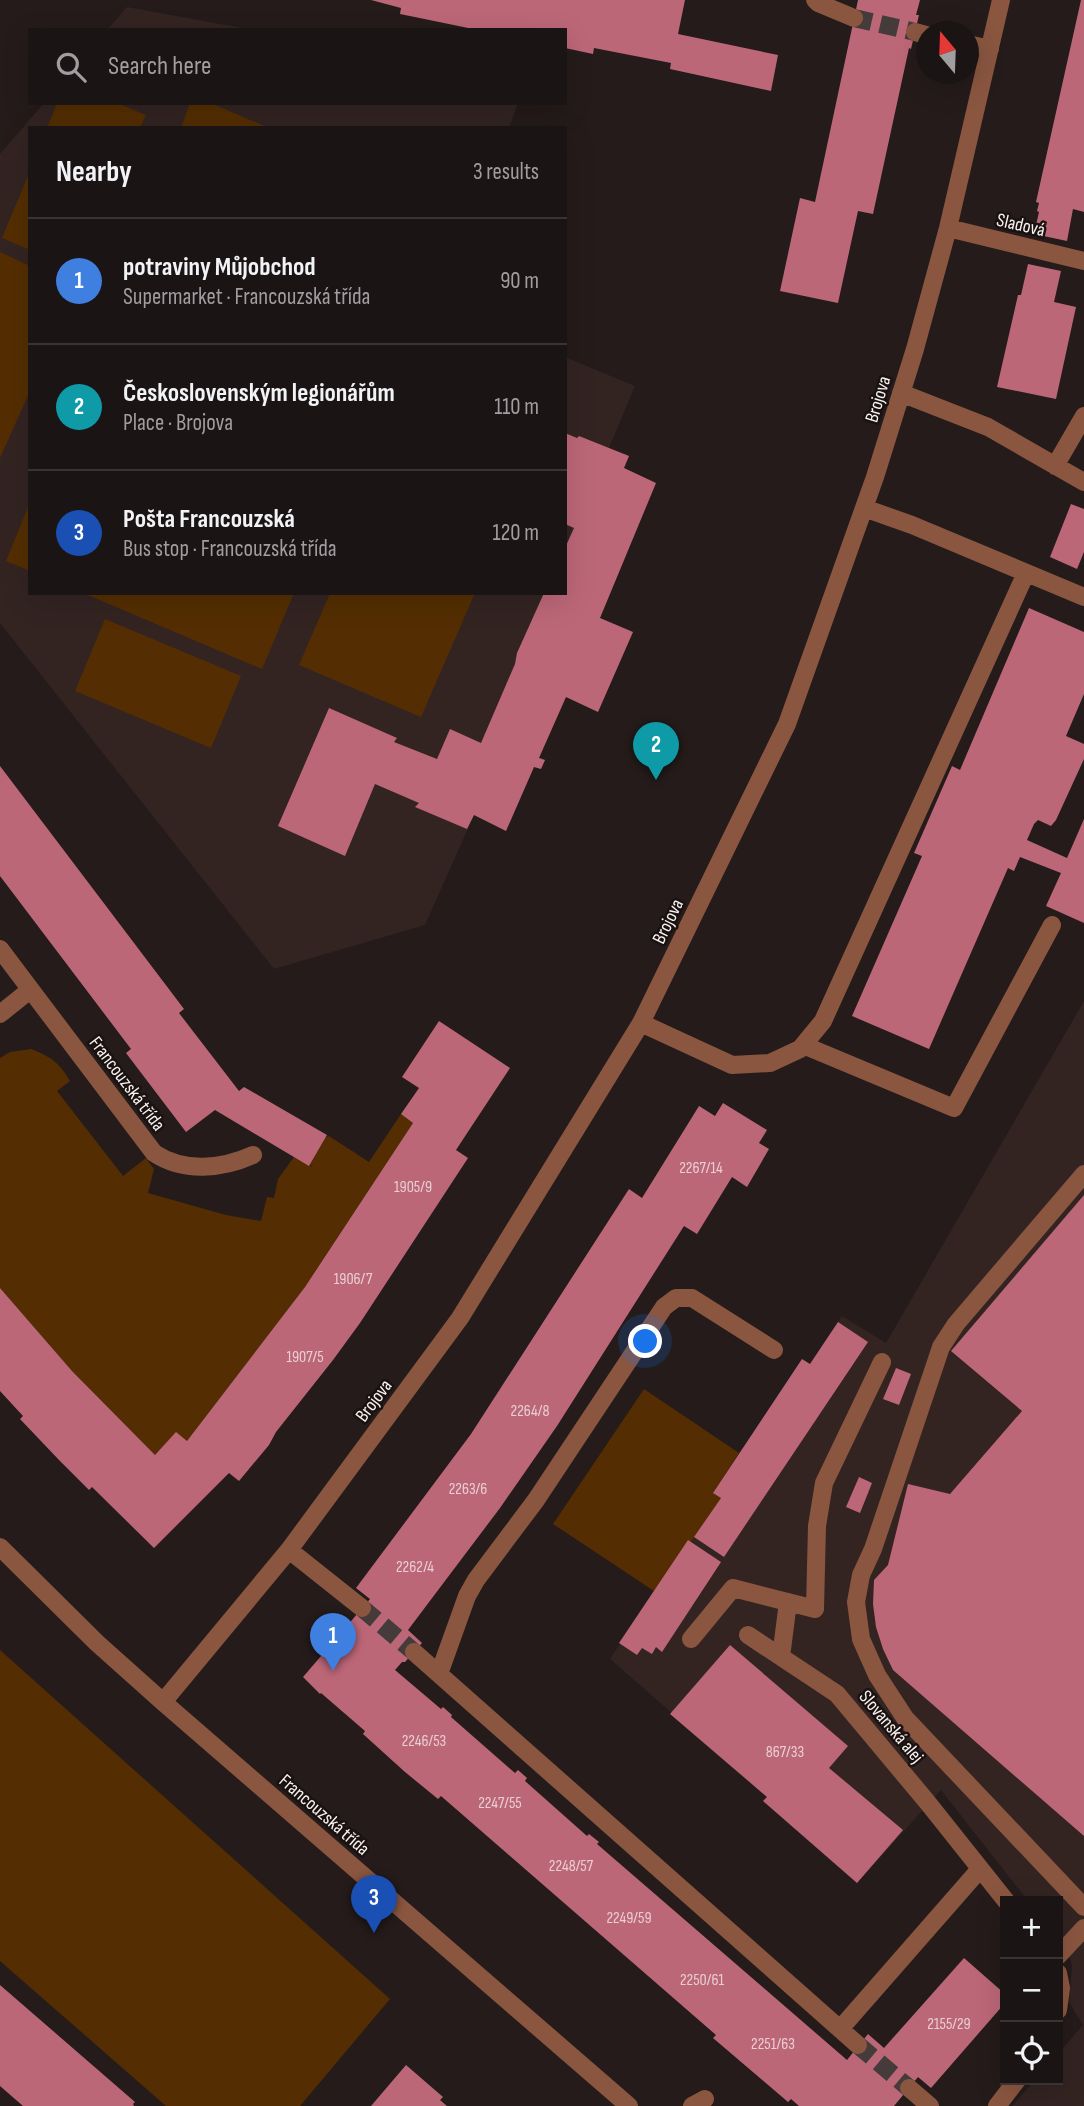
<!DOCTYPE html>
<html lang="en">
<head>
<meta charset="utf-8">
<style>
	:root { --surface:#1b1414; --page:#241d1d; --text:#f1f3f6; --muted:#a09ea0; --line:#393334; --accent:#bcaaf6 }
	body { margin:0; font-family:"Sofia Sans Condensed",sans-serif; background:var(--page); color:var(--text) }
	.controls { position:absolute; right:21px; bottom:21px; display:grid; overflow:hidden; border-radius:0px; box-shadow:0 7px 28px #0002 }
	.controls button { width:63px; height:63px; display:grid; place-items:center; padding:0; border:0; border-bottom:2px solid var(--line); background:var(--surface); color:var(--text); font:35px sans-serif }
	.compass { position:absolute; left:916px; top:21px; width:63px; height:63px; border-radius:50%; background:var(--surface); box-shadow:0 7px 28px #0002; rotate:341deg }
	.you { position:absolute; left:646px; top:1342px; width:24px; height:24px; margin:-18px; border:5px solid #fff; border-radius:50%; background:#1a73e8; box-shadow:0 0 0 10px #1a73e833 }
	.badge { display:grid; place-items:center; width:46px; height:46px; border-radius:50%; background:var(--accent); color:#fff; font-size:23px; font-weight:700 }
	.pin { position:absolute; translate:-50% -58px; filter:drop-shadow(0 2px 4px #0008) }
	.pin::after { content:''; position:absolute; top:37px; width:24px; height:21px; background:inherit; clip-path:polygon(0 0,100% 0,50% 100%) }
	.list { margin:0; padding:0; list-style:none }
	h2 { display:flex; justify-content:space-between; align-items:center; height:91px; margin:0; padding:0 28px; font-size:30px }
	h2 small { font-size:23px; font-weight:400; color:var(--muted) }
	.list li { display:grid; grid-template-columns:46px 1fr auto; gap:21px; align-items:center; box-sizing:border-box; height:126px; padding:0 28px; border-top:2px solid var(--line) }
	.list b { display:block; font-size:26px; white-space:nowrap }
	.list p { margin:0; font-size:23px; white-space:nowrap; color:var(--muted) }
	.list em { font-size:23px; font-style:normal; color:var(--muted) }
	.icon { flex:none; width:38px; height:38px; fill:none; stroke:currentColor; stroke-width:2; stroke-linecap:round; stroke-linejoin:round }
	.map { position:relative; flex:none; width:1084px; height:2106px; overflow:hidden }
	.search { position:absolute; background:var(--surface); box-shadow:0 7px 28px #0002; left:28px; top:28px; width:539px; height:77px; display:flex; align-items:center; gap:18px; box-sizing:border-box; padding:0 24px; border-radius:0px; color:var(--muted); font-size:26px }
	.panel { position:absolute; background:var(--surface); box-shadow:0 7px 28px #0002; left:28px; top:126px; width:539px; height:469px; border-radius:0px }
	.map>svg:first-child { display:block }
</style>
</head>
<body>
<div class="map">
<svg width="1084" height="2106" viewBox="0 0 1084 2106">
	<rect width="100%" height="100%" fill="#241b1a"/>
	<!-- built -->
	<path fill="#332422" d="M127,7L253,30H107Z
		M44,103H518L509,128H30V593H565V357L635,386L609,448L629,456L624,468L656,483L600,618L633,632L598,712L566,697L539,757L545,760L541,769L534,767L506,831L474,815L425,925L274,969L0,623V154Z
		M1084,1001V2106H1012L1035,2080H1058V2054L1083,2025L1069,2002L1072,1965L1065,1948L1058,1939V1901H1028L941,1790L857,1883L763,1801L767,1796L610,1659L688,1540L691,1542L720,1499L713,1493L802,1359L810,1364L842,1316L886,1343Z"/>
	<!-- green -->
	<path fill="#542e02" d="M57,103H117L146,115L140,128H47Z
		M190,103H211L269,128H181Z
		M30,171V250L2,238Z
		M0,252L30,266V391L0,458Z
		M30,502V571L6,561Z
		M83,593H294L262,669Z
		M330,593H475L421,717L299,665Z
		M105,619L241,676L211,748L75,691Z
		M31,1049C50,1056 60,1063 70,1081L57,1091L123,1176L146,1158L154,1169L148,1193L226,1215L261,1221L267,1197L274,1198L278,1179L294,1157L312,1167L310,1164L326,1137L329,1136L369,1162L401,1114L413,1123L305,1287L187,1441L176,1433L155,1455L72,1371L0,1288V1058L10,1052Z
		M644,1389L739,1453L713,1493L721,1498L691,1542L688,1541L654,1591L553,1524Z
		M0,1650L390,1999L300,2106H166L0,1961Z"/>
	<!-- building -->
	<path fill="#bc6778" d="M371,0H685L678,34L778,55L771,91L670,69L671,63L594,48L593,54L565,48V30H478L400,14L401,8Z
		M858,0H920L916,15H919L911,49L909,48L873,214L858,211L838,303L780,291L800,198L815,202Z
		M1081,0H1084V212L1073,209L1067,241L1034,234L1039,212L1037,211L1039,203L1036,202Z
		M1028,264L1061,271L1054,302L1076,307L1056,399L997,387L1018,295H1021Z
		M565,433L577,438L579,436L629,456L624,468L656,483L600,618L633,632L598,712L566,697L539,758L545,760L541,769L534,767L506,831L474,815L467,829L415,807L419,803L375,784L345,856L278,826L329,708L397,738L394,742L437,759L450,729L481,743L515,664L517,653L544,593H565V548L574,528L565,524Z
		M1071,504L1084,509V552L1077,569L1050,557Z
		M1029,608L1084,632V694L1066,736L1084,744V759L1056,820L1051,826L1038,820L1034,824L1027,840L1067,858L1084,819V923L1046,906L1061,873L1020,857L1014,871L1008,868L929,1049L852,1016L922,856L914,853L952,766L960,770Z
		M0,766L184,1009L179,1013L239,1091L244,1087L327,1135L309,1166L215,1110L186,1132L126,1053L131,1049L0,876Z
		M439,1021L510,1068L456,1150L468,1158L360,1323L333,1360L276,1432L269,1445L239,1481L229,1473L154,1548L92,1487L89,1490L59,1460L20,1419L23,1416L0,1391V1288L72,1371L155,1455L176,1432L187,1441L305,1287L413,1123L401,1114L419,1088L402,1077Z
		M723,1103L767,1130L759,1143L769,1149L747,1187L732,1177L697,1234L684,1226L557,1426L500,1508L408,1630L422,1643L405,1662H402L395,1670L441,1709L443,1707L452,1715L451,1717L515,1773L518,1770L527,1778L525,1781L587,1836L589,1834L599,1842L597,1844L847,2060L868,2034L884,2048L964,1958L1005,1994V2003L931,2088L918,2077L894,2106H799L791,2099L788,2102L713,2038L716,2035L441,1796L438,1799L405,1772L363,1734L365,1731L321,1693L320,1694L303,1677L370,1599L356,1588L471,1434L629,1189L642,1198L699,1106L715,1116Z
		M1084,1195V1836L893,1670L883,1649L876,1627L873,1604L874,1580L888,1565L908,1484L950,1494L1022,1411L951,1351Z
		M838,1322L868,1342L724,1557L694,1537L721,1498L713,1493L802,1359L810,1364Z
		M896,1368L911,1374L899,1405L883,1399Z
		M859,1477L872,1483L860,1513L846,1507Z
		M688,1540L721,1562L662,1652L656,1647L652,1654L642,1648L637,1655L619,1643Z
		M730,1645L848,1746L829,1768L903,1830L857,1883L763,1801L767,1797L670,1714Z
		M0,1985L135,2102L133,2104L134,2106H23L0,2086Z
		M406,2065L443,2097L440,2100L447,2106H371Z"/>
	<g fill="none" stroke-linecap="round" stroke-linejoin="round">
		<!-- minor-tunnel -->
		<path stroke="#443b3a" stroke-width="18" stroke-dasharray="18 9" stroke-linecap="butt" d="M854,18L915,32
			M362,1608L414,1652
			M858,2045L909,2088"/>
		<!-- minor -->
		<path stroke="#8a5640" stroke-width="18" d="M815,0L818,3L854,18
			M915,32L926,35
			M968,44L990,49
			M948,228L1084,261
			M901,393L988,427L1084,482
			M1055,466L1084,416
			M864,508L912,525L1084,597
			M0,949L154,1153C184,1173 222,1169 253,1155
			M0,1014L30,990
			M641,1023L732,1065L770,1063L800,1049L823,1021L1026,573
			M803,1045L954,1108L1052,925
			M1084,1174L956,1324L941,1347L873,1549L861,1575L856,1602L861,1639L877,1675L905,1718L1084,1907
			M0,1547L97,1643L163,1702L629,2106
			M289,1550L362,1608
			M748,1635L837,1694L928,1803L1006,1901
			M691,1639L733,1588L815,1609L817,1526L824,1483L882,1362
			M414,1652L858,2045
			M781,1657L788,1602
			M439,1674L467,1596L476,1580L536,1500L664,1307L676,1298H692L774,1350
			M163,1702L289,1550L460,1318L641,1023L787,724L875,477L915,349L948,228L1001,0
			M1058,1956L1084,1928
			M1058,1973L1061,1988L1058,2010
			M840,2029L980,1869
			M909,2088L930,2106
			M692,2106L705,2099L692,2106
			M997,2106L1017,2080"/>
	</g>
	<g text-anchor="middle" stroke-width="5" stroke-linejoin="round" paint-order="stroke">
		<!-- number labels -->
		<g font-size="16" fill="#e9cfd3">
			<text x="701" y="1173">2267/14</text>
			<text x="413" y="1192">1905/9</text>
			<text x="353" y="1284">1906/7</text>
			<text x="305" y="1362">1907/5</text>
			<text x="530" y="1416">2264/8</text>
			<text x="468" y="1494">2263/6</text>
			<text x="415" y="1572">2262/4</text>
			<text x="424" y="1746">2246/53</text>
			<text x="785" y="1757">867/33</text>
			<text x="500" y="1808">2247/55</text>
			<text x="571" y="1871">2248/57</text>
			<text x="629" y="1923">2249/59</text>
			<text x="702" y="1985">2250/61</text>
			<text x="949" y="2029">2155/29</text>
			<text x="773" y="2049">2251/63</text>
		</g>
		<!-- street labels -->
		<g font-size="19" fill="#f8f2f1" stroke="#1a1211">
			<text transform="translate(1021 224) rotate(13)" y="7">Sladová</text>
			<text transform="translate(877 399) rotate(-73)" y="7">Brojova</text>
			<text transform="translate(667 921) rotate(-64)" y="7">Brojova</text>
			<text transform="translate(128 1083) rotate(53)" y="7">Francouzská třída</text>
			<text transform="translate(373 1400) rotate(-53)" y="7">Brojova</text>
			<text transform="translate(892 1726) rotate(50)" y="7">Slovanská alej</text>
			<text transform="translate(325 1814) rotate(41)" y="7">Francouzská třída</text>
		</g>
	</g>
</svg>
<div class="controls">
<button>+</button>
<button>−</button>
<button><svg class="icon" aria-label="locate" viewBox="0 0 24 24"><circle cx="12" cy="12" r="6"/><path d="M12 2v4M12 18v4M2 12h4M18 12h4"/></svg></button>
</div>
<svg class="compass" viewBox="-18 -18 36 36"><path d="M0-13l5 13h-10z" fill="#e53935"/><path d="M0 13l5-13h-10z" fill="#a09ea0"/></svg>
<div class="you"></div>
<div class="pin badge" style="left:333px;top:1671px;background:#3f7fe0">1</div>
<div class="pin badge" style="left:656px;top:780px;background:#0f9aa8">2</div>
<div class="pin badge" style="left:374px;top:1933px;background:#1a4fb4">3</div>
<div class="search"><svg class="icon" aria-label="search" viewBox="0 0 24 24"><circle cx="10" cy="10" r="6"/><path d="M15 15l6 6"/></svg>Search here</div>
<section class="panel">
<h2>Nearby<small>3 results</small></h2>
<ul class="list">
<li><span class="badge" style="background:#3f7fe0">1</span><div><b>potraviny Můjobchod</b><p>Supermarket · Francouzská třída</p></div><em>90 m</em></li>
<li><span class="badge" style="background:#0f9aa8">2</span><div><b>Československým legionářům</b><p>Place · Brojova</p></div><em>110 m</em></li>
<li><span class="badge" style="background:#1a4fb4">3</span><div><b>Pošta Francouzská</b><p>Bus stop · Francouzská třída</p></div><em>120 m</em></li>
</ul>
</section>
</div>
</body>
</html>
